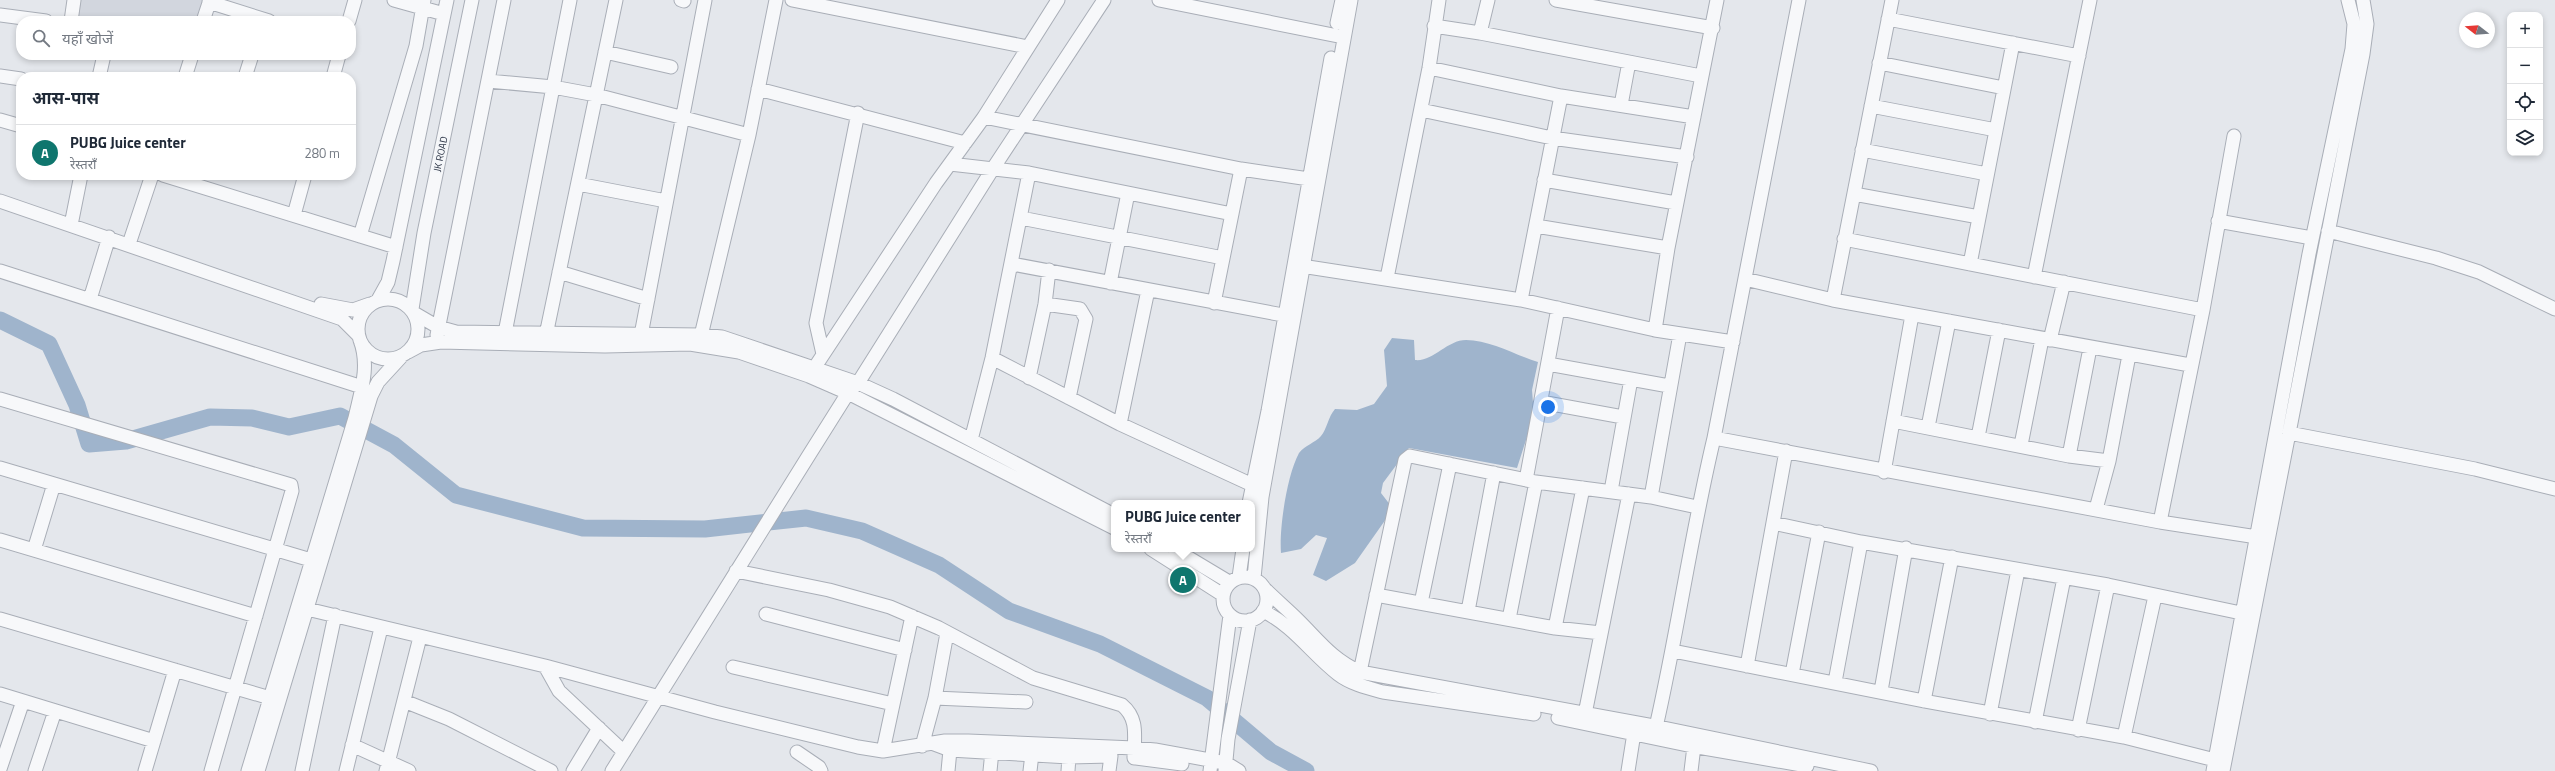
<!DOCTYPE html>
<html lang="hi">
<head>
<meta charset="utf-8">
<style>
	:root { --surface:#fff; --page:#f6f6f7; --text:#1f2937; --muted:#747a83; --line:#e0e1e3; --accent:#0f766e }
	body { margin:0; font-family:"Titillium Web","Noto Sans Devanagari",sans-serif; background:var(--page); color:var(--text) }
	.controls { position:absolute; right:12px; top:12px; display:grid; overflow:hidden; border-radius:8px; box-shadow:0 2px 6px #0003 }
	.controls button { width:36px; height:36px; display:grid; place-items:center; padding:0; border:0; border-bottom:1px solid var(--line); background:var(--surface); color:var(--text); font:20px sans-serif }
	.compass { position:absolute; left:2459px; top:12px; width:36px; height:36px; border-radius:50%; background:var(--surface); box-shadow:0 2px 6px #0003; rotate:287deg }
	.you { position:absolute; left:1548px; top:407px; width:14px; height:14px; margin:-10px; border:3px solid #fff; border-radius:50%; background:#1a73e8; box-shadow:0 0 0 6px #1a73e833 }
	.badge { display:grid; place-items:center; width:26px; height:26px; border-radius:50%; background:var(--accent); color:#fff; font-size:13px; font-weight:700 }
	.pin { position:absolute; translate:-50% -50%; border:2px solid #fff; box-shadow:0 1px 4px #0006 }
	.popup { position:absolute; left:1111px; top:500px; width:144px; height:52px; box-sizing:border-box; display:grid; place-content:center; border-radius:8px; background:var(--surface); filter:drop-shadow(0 1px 3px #0005); font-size:13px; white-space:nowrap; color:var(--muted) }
	.popup b { font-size:15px; color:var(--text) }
	.popup::after { content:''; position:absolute; left:50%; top:100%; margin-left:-8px; border:8px solid transparent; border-top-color:var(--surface) }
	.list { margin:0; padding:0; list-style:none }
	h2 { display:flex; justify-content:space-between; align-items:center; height:52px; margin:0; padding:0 16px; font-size:17px }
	h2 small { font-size:13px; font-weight:400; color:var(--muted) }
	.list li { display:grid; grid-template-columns:26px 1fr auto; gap:12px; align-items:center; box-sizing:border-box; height:56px; padding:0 16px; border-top:1px solid var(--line) }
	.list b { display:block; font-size:15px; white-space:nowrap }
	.list p { margin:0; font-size:13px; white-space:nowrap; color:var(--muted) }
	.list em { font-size:13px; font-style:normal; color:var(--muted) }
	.icon { flex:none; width:22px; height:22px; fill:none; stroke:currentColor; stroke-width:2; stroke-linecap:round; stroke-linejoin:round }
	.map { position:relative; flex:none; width:2555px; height:771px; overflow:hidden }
	.search { position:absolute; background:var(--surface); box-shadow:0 2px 6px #0003; left:16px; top:16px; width:340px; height:44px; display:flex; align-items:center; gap:10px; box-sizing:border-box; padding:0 14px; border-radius:16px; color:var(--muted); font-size:15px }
	.panel { position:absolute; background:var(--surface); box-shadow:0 2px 6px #0003; left:16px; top:72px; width:340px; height:108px; border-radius:16px }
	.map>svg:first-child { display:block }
</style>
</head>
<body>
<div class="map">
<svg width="2555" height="771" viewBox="0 0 2555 771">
	<rect width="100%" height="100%" fill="#e4e7ec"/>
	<!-- built -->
	<path fill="#d2d6de" d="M79,0H204L197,21H112L77,16Z"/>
	<!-- water -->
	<path fill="#9fb4cc" d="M1392,338L1414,340L1415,360C1433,362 1447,340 1466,340C1490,340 1515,355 1538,362L1532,390L1534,415L1517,468L1409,448L1383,483L1381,493L1391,506L1386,519L1355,563L1326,581L1313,575L1327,538L1316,535L1301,549L1281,553C1279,528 1287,475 1299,453C1305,445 1315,443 1321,436C1327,429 1328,417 1335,409L1357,410L1374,404L1387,386L1384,350Z"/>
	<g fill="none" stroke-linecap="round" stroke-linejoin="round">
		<!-- river -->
		<path stroke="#9fb4cc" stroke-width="17" d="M0,320L49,344L77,405L89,444L126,441L210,417L252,418L289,427L340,416L394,445L456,495L583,528L705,529L806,518L862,531L939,565L1009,611L1100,644L1207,698L1271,752L1306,771"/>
		<defs>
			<path id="minor" d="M394,0L444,14
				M681,0L684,1
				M792,0L1028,47
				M1159,0L1343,37
				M1556,0L1713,28
				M209,2L269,21
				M0,15L46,21
				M1888,19L2079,56
				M71,21L74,0
				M203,21L210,0
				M349,21L355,0
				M1337,23L1342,0
				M1434,26L1480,33L1701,76
				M1480,33L1488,0
				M605,52L671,67
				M1879,63L2004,88
				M1429,68L1561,96L1694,117
				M0,76L21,79
				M99,77L104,55
				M185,77L192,55
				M245,77L252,55
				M333,77L339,55
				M488,81L553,87L596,95L749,135
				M758,89L965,143
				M1621,105L1629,62
				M1871,106L1996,130
				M1421,110L1552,138L1687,157
				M984,117L1241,169L1309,179
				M0,120L21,126
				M1862,150L1987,174
				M950,164L1029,173L1232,214
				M163,175L396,247
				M1544,180L1676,203
				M578,184L666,201
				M1854,194L1979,217
				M0,201L342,319L358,335
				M294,215L305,175
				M1021,218L1223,258
				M2218,221L2312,238
				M71,225L81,175
				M1536,226L1668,248
				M2328,231L2436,258L2479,272L2555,309
				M360,236L416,46L424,0
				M1844,239L2203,310
				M129,244L152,175
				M1012,264L1283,315
				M1970,264L2013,43
				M1295,265L1521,300L1655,330L1733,342
				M0,271L362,387
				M559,272L648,299
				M2034,277L2090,0
				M1387,278L1429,68L1439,0
				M1745,279L1833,300L2190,365
				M1110,283L1128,193
				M358 329a30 30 0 1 1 60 0a30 30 0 1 1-60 0Z
				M90,299L109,237
				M378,300L388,282L393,261L447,0
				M1521,300L1561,96
				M1833,300L1892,0
				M1214,303L1241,169
				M321,304L353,310L370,304
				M1045,304L1080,309L1086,319L1069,398
				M412,309L424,233L472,0
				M414,313L438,327L456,332L701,335L722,337L858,383L893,399L1114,515
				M1655,330L1668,248L1717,0
				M505,333L570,0
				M437,335L504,0
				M546,335L616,0
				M641,335L705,0
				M2050,340L2064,282
				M699,344L749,135L776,0
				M408,352L421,345L441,342L605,346L690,344L739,352L809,376L848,393L1114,528
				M823,354L816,323L858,113
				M992,358L1120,424L1259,488
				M1548,364L1669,386
				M811,373L936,183L984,117L1058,0
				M1029,378L1045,304L1049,270
				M0,399L291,485L292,491L211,771
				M1541,402L1623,417
				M1893,421L2069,456L2109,461
				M1120,424L1148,290
				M1928,427L1949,321
				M2289,433L2475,469L2555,489
				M1978,437L1999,330
				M1714,438L2160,522L2257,537
				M971,440L992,358L1029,173
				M2021,445L2042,339
				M2069,456L2090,348
				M0,468L311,560
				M1884,472L1912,315
				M1526,480L1558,308
				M1611,491L1631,379
				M1651,497L1680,334
				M1249,503L1268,411L1331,58
				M2096,509L2109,461L2129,355
				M2160,522L2203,310L2234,136
				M1773,523L1861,542L2108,585L2241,613
				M0,540L256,616
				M1151,549L1223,595
				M1174,549L1229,582
				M34,550L54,484
				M736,571L829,590L890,607L939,628L1033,678L1122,705C1139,719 1134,737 1134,758
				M1223 599a22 22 0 1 1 44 0a22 22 0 1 1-44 0Z
				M1239,577L1243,549
				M1254,578L1262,497L1351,0
				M1265,589C1276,600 1288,610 1299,621C1320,642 1332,659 1360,672L1648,725L1871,771
				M1376,595L1555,628L1601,633
				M1421,603L1450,464
				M307,609L545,666L715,712L858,747L883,751L945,741H968L1134,748L1155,750L1226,763L1239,771
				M1263,611C1294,626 1312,654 1338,674C1351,684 1368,688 1383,692L1534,714
				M1468,611L1494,473
				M766,614L905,650
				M0,619L277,700
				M1509,619L1536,482
				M1555,628L1583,488
				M1673,651L1924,701L2124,737L2215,760
				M545,666L559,691L624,752
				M1747,666L1786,451
				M733,667L893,704
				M1360,672L1405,460L1410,456L1536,482L1651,497L1697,507
				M1792,674L1819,532
				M1835,682L1861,542
				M1881,691L1906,548
				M0,694L154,741
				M935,698L1026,702
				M404,701L449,719L551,771
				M1924,701L1952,557
				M1585,714L1629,494
				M1990,714L2018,570
				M1558,718L1692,746L1807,766
				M2035,722L2064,578
				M1656,727C1678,631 1691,534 1714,438L1799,0
				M2078,730L2108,585
				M2124,737L2155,596
				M934,744L950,750L1069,757L1111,756
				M352,745L409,771
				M922,746L935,698L947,633
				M883,751L912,616
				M797,752L819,767L821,771
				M1136,758L1182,764
				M0,769L23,701
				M35,771L55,711
				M145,771L175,670
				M248,771L355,418C361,391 370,366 360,340
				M258,771L371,396L378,382L401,357
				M302,771L335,615
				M346,771L381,628
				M386,771L420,637
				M573,771L599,728
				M612,771L809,455L848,393L858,383L992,170L1104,0
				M948,771L950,750
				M990,771L992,751
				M1030,771L1032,754
				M1068,771L1069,757
				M1109,771L1111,756
				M1210,771L1230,615
				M1225,771L1228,739L1250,620
				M1628,771L1634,733
				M1691,771L1694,746
				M2213,771L2309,254L2352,49L2354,24L2348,0
				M2223,771L2363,54L2367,24L2363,0"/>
		</defs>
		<!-- minor casing -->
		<use href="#minor" stroke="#a9aeb7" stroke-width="15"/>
		<!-- minor -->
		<use href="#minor" stroke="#f7f8fa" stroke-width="13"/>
	</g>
	<g text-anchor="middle" stroke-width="4" stroke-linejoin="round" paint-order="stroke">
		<!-- street labels -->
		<g font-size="10" fill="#2b3445" stroke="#f4f6f9">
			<text transform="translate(440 154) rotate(-78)" y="4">JK ROAD</text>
		</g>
	</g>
</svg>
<div class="controls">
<button>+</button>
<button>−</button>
<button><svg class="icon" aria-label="locate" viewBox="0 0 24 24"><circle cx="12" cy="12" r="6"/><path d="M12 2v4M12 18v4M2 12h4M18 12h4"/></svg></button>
<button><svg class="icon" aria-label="layers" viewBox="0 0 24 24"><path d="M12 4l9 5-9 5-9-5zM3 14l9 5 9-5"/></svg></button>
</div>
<svg class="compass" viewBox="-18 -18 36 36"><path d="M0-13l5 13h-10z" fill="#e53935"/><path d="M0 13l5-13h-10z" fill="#747a83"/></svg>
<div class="you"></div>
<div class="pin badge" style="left:1183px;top:580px">A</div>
<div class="popup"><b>PUBG Juice center</b>रेस्तराँ</div>
<div class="search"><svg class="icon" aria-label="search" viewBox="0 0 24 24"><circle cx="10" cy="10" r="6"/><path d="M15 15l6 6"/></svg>यहाँ खोजें</div>
<section class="panel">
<h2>आस-पास<small></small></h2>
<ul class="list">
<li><span class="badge">A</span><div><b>PUBG Juice center</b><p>रेस्तराँ</p></div><em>280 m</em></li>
</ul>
</section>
</div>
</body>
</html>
